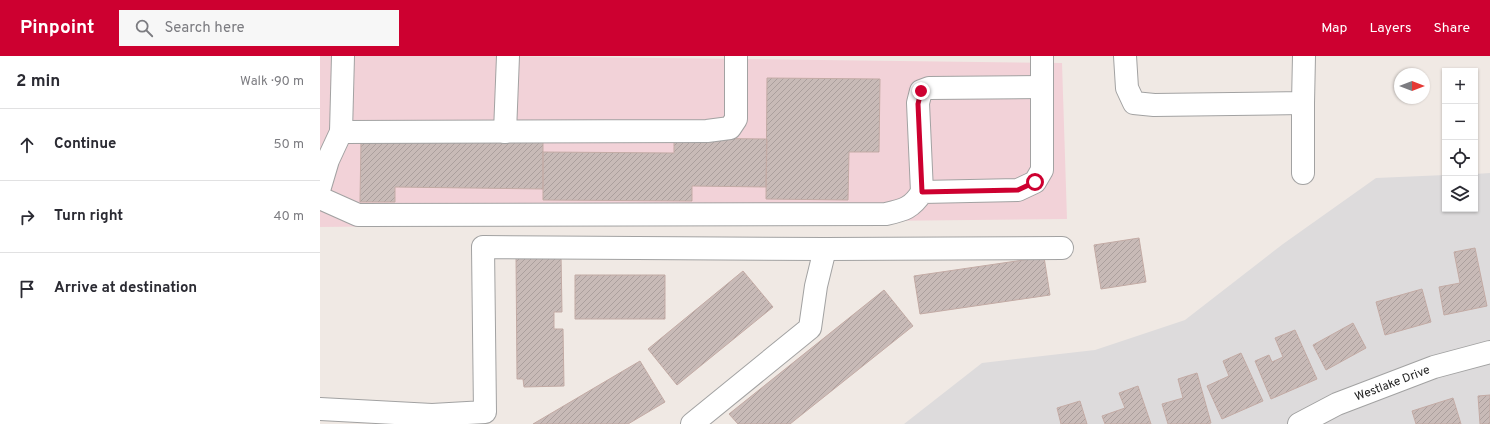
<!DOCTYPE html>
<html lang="en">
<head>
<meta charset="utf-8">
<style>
	:root { --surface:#fff; --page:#f7f7f7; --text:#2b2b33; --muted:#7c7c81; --line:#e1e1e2; --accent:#cd0030 }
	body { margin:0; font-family:Overpass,sans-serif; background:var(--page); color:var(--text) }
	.controls { position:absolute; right:12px; top:12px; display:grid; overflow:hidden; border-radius:0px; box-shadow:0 1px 3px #0004 }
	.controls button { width:36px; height:36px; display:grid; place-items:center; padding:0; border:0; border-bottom:1px solid var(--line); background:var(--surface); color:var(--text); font:20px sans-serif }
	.compass { position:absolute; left:1074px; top:12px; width:36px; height:36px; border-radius:50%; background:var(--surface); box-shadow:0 1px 3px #0004; rotate:90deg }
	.stop { position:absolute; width:12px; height:12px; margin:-9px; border:3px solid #cd0030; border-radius:50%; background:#fff }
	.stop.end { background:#cd0030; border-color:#fff; box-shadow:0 1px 4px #0008 }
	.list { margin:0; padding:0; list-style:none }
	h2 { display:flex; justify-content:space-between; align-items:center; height:52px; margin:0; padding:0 16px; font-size:17px }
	h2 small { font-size:13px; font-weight:400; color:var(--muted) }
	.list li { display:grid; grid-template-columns:26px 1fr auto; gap:12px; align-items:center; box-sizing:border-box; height:72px; padding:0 16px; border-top:1px solid var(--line) }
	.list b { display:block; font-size:15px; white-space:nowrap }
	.list em { font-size:13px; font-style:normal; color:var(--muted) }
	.icon { flex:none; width:22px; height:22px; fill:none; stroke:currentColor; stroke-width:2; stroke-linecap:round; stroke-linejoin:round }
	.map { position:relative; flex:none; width:1170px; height:368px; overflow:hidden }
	header { display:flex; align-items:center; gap:24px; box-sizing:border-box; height:56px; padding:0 20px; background:var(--accent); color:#fff }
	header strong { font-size:19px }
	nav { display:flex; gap:22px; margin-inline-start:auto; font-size:14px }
	.search { width:280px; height:36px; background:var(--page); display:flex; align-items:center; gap:10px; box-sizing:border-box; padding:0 14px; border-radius:0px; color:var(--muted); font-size:15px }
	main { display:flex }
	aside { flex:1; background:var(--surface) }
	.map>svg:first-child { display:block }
</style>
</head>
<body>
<header>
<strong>Pinpoint</strong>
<div class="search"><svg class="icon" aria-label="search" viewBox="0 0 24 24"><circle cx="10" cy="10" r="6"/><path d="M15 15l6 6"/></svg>Search here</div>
<nav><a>Map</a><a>Layers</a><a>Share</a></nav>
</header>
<main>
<aside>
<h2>2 min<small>Walk · 90 m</small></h2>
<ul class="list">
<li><svg class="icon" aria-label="ahead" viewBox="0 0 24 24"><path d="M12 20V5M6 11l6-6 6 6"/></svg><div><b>Continue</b></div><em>50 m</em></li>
<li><svg class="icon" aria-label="right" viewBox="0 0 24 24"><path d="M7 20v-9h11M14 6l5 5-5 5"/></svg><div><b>Turn right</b></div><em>40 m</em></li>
<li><svg class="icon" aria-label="arrive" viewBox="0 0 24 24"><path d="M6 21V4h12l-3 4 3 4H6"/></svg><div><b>Arrive at destination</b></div></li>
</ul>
</aside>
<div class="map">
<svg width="1170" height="368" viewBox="0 0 1170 368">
	<defs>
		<pattern id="building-hatch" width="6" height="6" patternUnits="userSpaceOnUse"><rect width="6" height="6" fill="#c8bab7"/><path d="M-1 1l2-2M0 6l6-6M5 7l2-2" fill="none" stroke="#ab9f9d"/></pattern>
	</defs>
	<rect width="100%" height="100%" fill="#f0e9e4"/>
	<!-- residential -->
	<path fill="#dddbdc" d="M1170,117V368H584L662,307L775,294L865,264L963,188L1056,122L1125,119V153H1155V118Z"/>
	<!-- commercial -->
	<path fill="#f2d2d8" d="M0,0H176L742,7L747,163L0,171Z"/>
	<!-- building -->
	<path fill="url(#building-hatch)" stroke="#c3aba5" d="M447,22L560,23L559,96H529L528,144L446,143Z
		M354,82L447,83L446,131L372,130V145L223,144V96L354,97Z
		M41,83L223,85V133L75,131V146H40Z
		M819,182L826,226L781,233L774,189Z
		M1155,192L1167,250L1124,259L1119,231L1140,227L1134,196Z
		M196,199H241L242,256H234V273H243L244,330L204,331L203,323H197Z
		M724,201L730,239L600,258L594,220Z
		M423,215L453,251L357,329L328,293Z
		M255,219H345V263H255Z
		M1102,233L1111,266L1065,279L1056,246Z
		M564,234L593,270L470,368H418L409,358Z
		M1033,267L1046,292L1006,314L993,289Z
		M975,274L997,323L951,343L935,305L949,299L952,306L963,301L955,282Z
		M921,297L943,345L902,363L887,330L909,320L903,305Z
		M320,305L345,346L308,368H213Z
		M877,317L891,367L887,368H848L842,348L863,342L858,323Z
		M818,330L831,368H785L782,360L805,352L799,337Z
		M1170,339V368H1160L1158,340Z
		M1133,342L1141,368H1096L1092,355Z
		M760,345L767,368H741L737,352Z"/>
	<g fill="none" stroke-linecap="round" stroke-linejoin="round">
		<defs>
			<g id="minor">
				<path d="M805,0L807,32L814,47L834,49L983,47L984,0"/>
				<path d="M983,47V117"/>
				<path d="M21,76L23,0"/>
				<path d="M185,76L188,0"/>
				<path d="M0,131L8,104L21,76L387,75L410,72L416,63V0"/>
				<path d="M602,136L598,47L601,35L609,32L722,31"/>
				<path d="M0,142L38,159L566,158C584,154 592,152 602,136L698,134L715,126L722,114V0"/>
				<path d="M0,353L112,359L165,356L163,191L505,193L742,192"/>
				<path d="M372,368L490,272L496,230L505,193"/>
				<path id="s1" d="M979,368L1017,348L1114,311L1170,296"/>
			</g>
		</defs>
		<!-- minor casing -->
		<use href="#minor" stroke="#a2a2a2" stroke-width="24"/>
		<!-- minor -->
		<use href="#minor" stroke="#fff" stroke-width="22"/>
	</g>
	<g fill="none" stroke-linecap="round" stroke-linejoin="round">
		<!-- route -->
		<path stroke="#cd0030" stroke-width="5" d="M601,35L598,48L602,136L698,134L715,126"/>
	</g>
	<g text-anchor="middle" stroke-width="4" stroke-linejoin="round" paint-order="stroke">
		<!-- street labels -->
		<g font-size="12" fill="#1e1e1e" stroke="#fff">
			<text dy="4" stroke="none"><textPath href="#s1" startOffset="102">Westlake Drive</textPath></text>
		</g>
	</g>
</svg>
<div class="controls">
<button>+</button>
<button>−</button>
<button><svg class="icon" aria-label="locate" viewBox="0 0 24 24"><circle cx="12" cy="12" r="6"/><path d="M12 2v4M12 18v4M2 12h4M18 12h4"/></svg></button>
<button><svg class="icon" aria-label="layers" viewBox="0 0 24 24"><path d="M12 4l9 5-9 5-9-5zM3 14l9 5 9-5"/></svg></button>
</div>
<svg class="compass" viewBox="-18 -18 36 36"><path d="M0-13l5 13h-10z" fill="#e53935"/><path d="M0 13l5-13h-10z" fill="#7c7c81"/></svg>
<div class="stop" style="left:715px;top:126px"></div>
<div class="stop end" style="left:601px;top:35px"></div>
</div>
</main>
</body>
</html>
